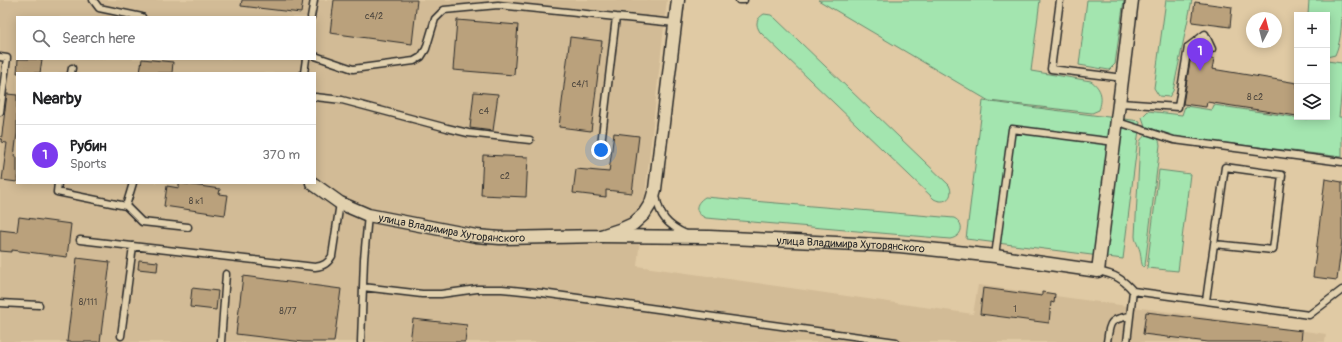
<!DOCTYPE html>
<html lang="en">
<head>
<meta charset="utf-8">
<style>
	:root { --surface:#fff; --page:#f6f6f6; --text:#202124; --muted:#757577; --line:#e0e0e0; --accent:#7c3aed }
	body { margin:0; font-family:Pangolin,sans-serif; background:var(--page); color:var(--text) }
	.controls { position:absolute; right:12px; top:12px; display:grid; overflow:hidden; border-radius:0px; box-shadow:0 2px 10px #0003 }
	.controls button { width:36px; height:36px; display:grid; place-items:center; padding:0; border:0; border-bottom:1px solid var(--line); background:var(--surface); color:var(--text); font:20px sans-serif }
	.compass { position:absolute; left:1246px; top:12px; width:36px; height:36px; border-radius:50%; background:var(--surface); box-shadow:0 2px 10px #0003; rotate:7deg }
	.you { position:absolute; left:601px; top:150px; width:14px; height:14px; margin:-10px; border:3px solid #fff; border-radius:50%; background:#1a73e8; box-shadow:0 0 0 6px #1a73e833 }
	.badge { display:grid; place-items:center; width:26px; height:26px; border-radius:50%; background:var(--accent); color:#fff; font-size:13px; font-weight:700 }
	.pin { position:absolute; translate:-50% -33px; filter:drop-shadow(0 1px 2px #0008) }
	.pin::after { content:''; position:absolute; top:21px; width:14px; height:12px; background:inherit; clip-path:polygon(0 0,100% 0,50% 100%) }
	.list { margin:0; padding:0; list-style:none }
	h2 { display:flex; justify-content:space-between; align-items:center; height:52px; margin:0; padding:0 16px; font-size:17px }
	h2 small { font-size:13px; font-weight:400; color:var(--muted) }
	.list li { display:grid; grid-template-columns:26px 1fr auto; gap:12px; align-items:center; box-sizing:border-box; height:60px; padding:0 16px; border-top:1px solid var(--line) }
	.list b { display:block; font-size:15px; white-space:nowrap }
	.list p { margin:0; font-size:13px; white-space:nowrap; color:var(--muted) }
	.list em { font-size:13px; font-style:normal; color:var(--muted) }
	.icon { flex:none; width:22px; height:22px; fill:none; stroke:currentColor; stroke-width:2; stroke-linecap:round; stroke-linejoin:round }
	.map { position:relative; flex:none; width:1342px; height:342px; overflow:hidden }
	.search { position:absolute; background:var(--surface); box-shadow:0 2px 10px #0003; left:16px; top:16px; width:300px; height:44px; display:flex; align-items:center; gap:10px; box-sizing:border-box; padding:0 14px; border-radius:0px; color:var(--muted); font-size:15px }
	.panel { position:absolute; background:var(--surface); box-shadow:0 2px 10px #0003; left:16px; top:72px; width:300px; height:112px; border-radius:0px }
	.map>svg:first-child { display:block }
</style>
</head>
<body>
<div class="map">
<svg width="1342" height="342" viewBox="0 0 1342 342">
	<rect width="100%" height="100%" fill="#e0caa4"/>
	<filter id="ink" filterUnits="userSpaceOnUse"><feTurbulence type="fractalNoise" baseFrequency=".025" numOctaves="2"/><feDisplacementMap in="SourceGraphic" scale="8" xChannelSelector="R" yChannelSelector="G"/><feConvolveMatrix kernelMatrix="1 2 1 2 8 2 1 2 1" color-interpolation-filters="sRGB"/></filter>
	<g filter="url(#ink)">
		<!-- built -->
		<path fill="#d2bb96" fill-rule="evenodd" d="M0,0H667L637,266L973,314L978,285L1326,334L1325,342H0ZM17,17H315V59H17ZM17,73H315V183H17Z"/>
		<!-- green -->
		<path fill="#a3e5af" stroke="#67886d" d="M818,0H1040L1031,71L1091,81C1102,89 1103,98 1099,110L1092,113L989,101Z
			M1087,0H1124L1115,64L1109,70L1079,65Z
			M1166,0H1192L1173,91L1169,97L1159,96L1154,88Z
			M1309,0H1342C1342,18 1342,40 1335,55L1327,57V15H1308Z
			M764,14L771,15L775,18L949,185C955,197 945,205 934,199L760,32C755,24 756,19 764,14Z
			M1327,61L1342,63V87L1339,117H1342V157L1175,137L1145,126L1142,117L1148,111L1182,115L1185,106L1212,110L1214,105L1307,119L1308,117H1327Z
			M983,101L1140,121L1123,259L966,239Z
			M1151,134C1157,137 1159,138 1160,145L1145,265L1143,267C1140,260 1142,253 1138,246C1137,242 1135,241 1135,236L1140,142C1142,137 1145,135 1151,134Z
			M1159,170L1190,174L1178,271L1147,268Z
			M705,197L954,218C966,224 962,237 950,239L706,218C694,213 694,204 705,197Z"/>
		<!-- building -->
		<path fill="#baa17b" stroke="#2b2b2b" d="M242,0H303L301,13L241,6Z
			M334,0H417L412,44L330,33Z
			M1195,2L1232,7L1230,27L1192,22Z
			M457,20L518,25L514,75L453,70Z
			M570,37L602,41L591,131L559,127Z
			M1191,55L1214,59L1212,69L1297,83V116L1207,102L1206,107L1183,104Z
			M18,59H42L40,73H17Z
			M142,59L173,62L172,73H140Z
			M474,92L498,94L493,131L470,128Z
			M7,94L17,95V133L14,157H17V182L2,180L7,143L1,142Z
			M614,133L639,136L632,193L606,190V197L573,193L576,169L609,172Z
			M483,155L528,157L526,197L481,195Z
			M1325,179L1342,182V241L1337,280L1313,277Z
			M179,183L220,189L219,194L228,195L225,215L164,206L167,186L179,188Z
			M19,217L71,224L67,257L12,250V252L0,251V230L17,232Z
			M77,258L110,262L100,342H67Z
			M139,260L158,262L157,271L138,269Z
			M243,276L341,289L334,342H303L236,334Z
			M192,288L218,291L216,310L190,307Z
			M983,288L1042,296V292L1055,294L1054,303L1051,302L1049,323L980,314Z
			M1146,312L1302,331L1301,342H1208L1143,334Z
			M413,319L467,325L465,342H410Z"/>
		<g fill="none" stroke-linecap="round" stroke-linejoin="round">
			<defs>
				<path id="service" d="M93,0L99,8L142,17
					M739,0H744
					M1060,0L1051,69L1123,78
					M311,17L314,0
					M315,56L353,69L414,61L421,57L426,49L435,19L444,10L498,5L675,23
					M0,57L7,58L0,112
					M71,73L72,68
					M304,73L306,59
					M315,97L342,100L447,128L468,133L530,140
					M1120,103L1178,107L1188,47L1212,49L1205,34L1188,47
					M1118,122L1174,140L1342,162
					M600,153L616,17
					M58,183L57,192L126,206L133,183
					M656,195C659,216 667,225 686,234
					M126,206L142,222L188,227
					M80,240L315,267C324,266 328,263 332,256L340,203
					M995,256L1012,129L1115,142
					M1098,271C1115,275 1122,278 1133,291L1309,315L1342,290
					M363,287L422,294H441L477,289H502L542,293L896,342
					M1206,301C1212,256 1219,211 1225,167L1282,175L1273,250L1214,244
					M0,303L39,305
					M121,336L133,246
					M221,342L226,274
					M361,342L364,259L368,215
					M1107,342C1110,321 1109,320 1130,316
					M1127,342L1133,291"/>
				<g id="minor">
					<path id="s1" d="M312,183L340,203L368,215L476,236L500,238L601,236L622,229L633,224L644,214L651,203L655,189L678,0"/>
					<path id="s2" d="M601,236L709,237L900,246L995,256L1098,271L1132,0"/>
				</g>
			</defs>
			<!-- service casing -->
			<use href="#service" stroke="#2b2b2b" stroke-width="9"/>
			<!-- minor casing -->
			<use href="#minor" stroke="#2b2b2b" stroke-width="15"/>
			<!-- service -->
			<use href="#service" stroke="#e2d1ae" stroke-width="6"/>
			<!-- minor -->
			<use href="#minor" stroke="#e2d1ae" stroke-width="12"/>
		</g>
	</g>
	<g text-anchor="middle" stroke-width="4" stroke-linejoin="round" paint-order="stroke">
		<!-- number labels -->
		<g font-size="9" fill="#4f483f">
			<text x="374" y="19">с4/2</text>
			<text x="580" y="87">с4/1</text>
			<text x="1255" y="100">8 с2</text>
			<text x="484" y="114">с4</text>
			<text x="505" y="179">с2</text>
			<text x="196" y="204">8 к1</text>
			<text x="88" y="305">8/111</text>
			<text x="1015" y="312">1</text>
			<text x="288" y="314">8/77</text>
		</g>
		<!-- street labels -->
		<g font-size="11" fill="#2b2b2b" stroke="#e2d1ae">
			<text dy="4" stroke="none"><textPath href="#s1" startOffset="150">улица Владимира Хуторянского</textPath></text>
			<text dy="4" stroke="none"><textPath href="#s2" startOffset="250">улица Владимира Хуторянского</textPath></text>
		</g>
	</g>
</svg>
<div class="controls">
<button>+</button>
<button>−</button>
<button><svg class="icon" aria-label="layers" viewBox="0 0 24 24"><path d="M12 4l9 5-9 5-9-5zM3 14l9 5 9-5"/></svg></button>
</div>
<svg class="compass" viewBox="-18 -18 36 36"><path d="M0-13l5 13h-10z" fill="#e53935"/><path d="M0 13l5-13h-10z" fill="#757577"/></svg>
<div class="you"></div>
<div class="pin badge" style="left:1200px;top:71px">1</div>
<div class="search"><svg class="icon" aria-label="search" viewBox="0 0 24 24"><circle cx="10" cy="10" r="6"/><path d="M15 15l6 6"/></svg>Search here</div>
<section class="panel">
<h2>Nearby<small></small></h2>
<ul class="list">
<li><span class="badge">1</span><div><b>Рубин</b><p>Sports</p></div><em>370 m</em></li>
</ul>
</section>
</div>
</body>
</html>
